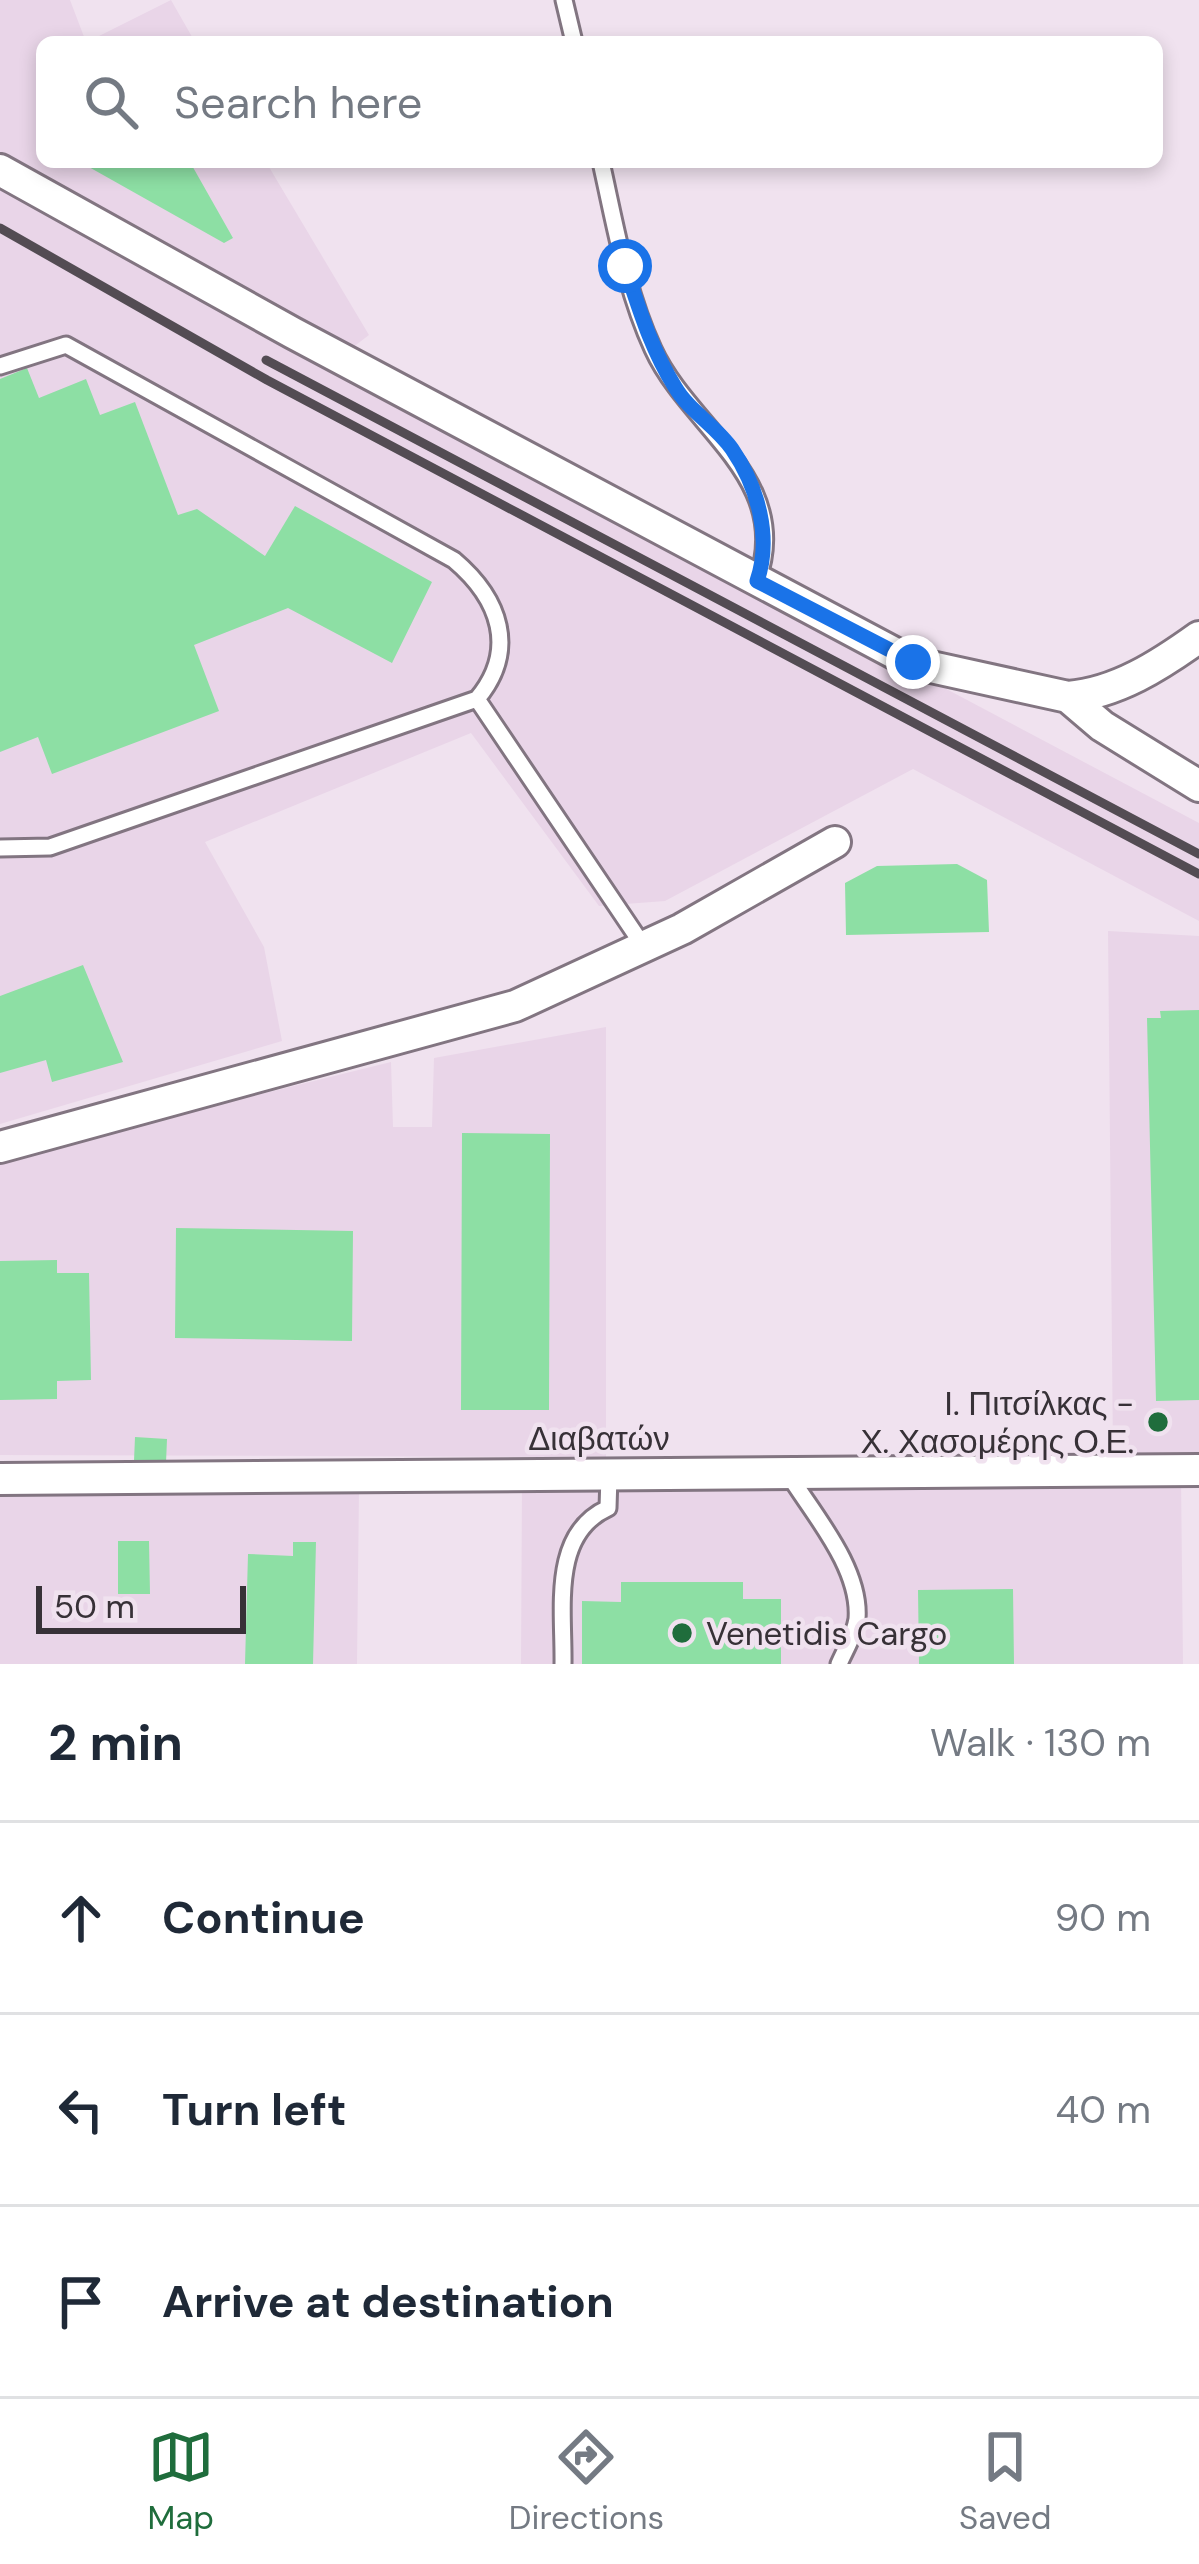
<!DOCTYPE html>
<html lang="en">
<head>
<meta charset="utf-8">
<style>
	:root { --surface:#fff; --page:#f6f6f7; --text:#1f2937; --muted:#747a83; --line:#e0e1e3; --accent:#1f6d3c }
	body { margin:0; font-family:"DM Sans",sans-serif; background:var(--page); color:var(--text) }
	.scale { position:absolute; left:36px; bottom:30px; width:210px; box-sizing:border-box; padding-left:12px; border:6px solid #373137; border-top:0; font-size:33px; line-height:42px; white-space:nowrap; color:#373137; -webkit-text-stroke:9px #f0e2ef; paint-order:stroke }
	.stop { position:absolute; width:36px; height:36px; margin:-27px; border:9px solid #1a73e8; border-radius:50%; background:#fff }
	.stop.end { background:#1a73e8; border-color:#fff; box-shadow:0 3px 12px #0008 }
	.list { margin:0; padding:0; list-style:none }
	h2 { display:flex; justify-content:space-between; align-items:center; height:156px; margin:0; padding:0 48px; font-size:51px }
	h2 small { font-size:39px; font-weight:400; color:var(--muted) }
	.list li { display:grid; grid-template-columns:78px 1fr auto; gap:36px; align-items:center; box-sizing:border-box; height:192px; padding:0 48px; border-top:3px solid var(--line) }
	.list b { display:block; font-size:45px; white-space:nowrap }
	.list em { font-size:39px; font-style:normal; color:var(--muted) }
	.icon { flex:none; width:66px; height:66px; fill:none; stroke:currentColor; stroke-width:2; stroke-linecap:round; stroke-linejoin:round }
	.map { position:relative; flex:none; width:1199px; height:1664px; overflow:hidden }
	.search { position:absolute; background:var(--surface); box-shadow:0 6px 18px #0003; left:36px; right:36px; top:36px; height:132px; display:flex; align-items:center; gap:30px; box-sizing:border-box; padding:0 42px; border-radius:18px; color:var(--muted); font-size:45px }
	.sheet { height:732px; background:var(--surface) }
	nav { display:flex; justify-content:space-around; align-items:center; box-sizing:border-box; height:168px; border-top:3px solid var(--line); background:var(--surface); font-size:33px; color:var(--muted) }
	nav a { display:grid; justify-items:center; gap:6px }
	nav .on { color:var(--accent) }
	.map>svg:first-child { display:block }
</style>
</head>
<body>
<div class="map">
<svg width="1199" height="1664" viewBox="0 0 1199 1664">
	<rect width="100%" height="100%" fill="#f0e2ef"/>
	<!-- built -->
	<path fill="#e9d5e8" d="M0,0H70L86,42H42V162H266L369,335L352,348L0,156Z
		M171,0L195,42H87Z
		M0,180L84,232L1199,823V921L913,769L665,901L599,906L471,733L205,842L264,947L282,1041L0,1124Z
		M1108,931L1199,936V1453L1113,1455Z
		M606,1027V1457L0,1455V1158L391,1062L393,1127H432L434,1058Z
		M1181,1477L1183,1664H521L522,1486Z
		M359,1489L357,1664H0V1491Z"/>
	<!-- building -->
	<path fill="#8ddfa4" d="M80,162H190L233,238L224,243Z
		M27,368L39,398L86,379L100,415L135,402L178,515L197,509L265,556L295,506L432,582L392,663L288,608L194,645L219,711L52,774L38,737L0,752V379Z
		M957,864L987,880L989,932L846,935L845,883L877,866Z
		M83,965L123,1062L52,1082L46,1060L0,1073V996Z
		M1199,1010V1400L1156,1401L1147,1018H1161L1160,1011Z
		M462,1133L550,1134L549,1410H461Z
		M176,1228L353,1231L352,1341L175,1338Z
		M57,1260V1273H89L91,1380L57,1381V1399L0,1400V1261Z
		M135,1437L167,1439L166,1463L134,1461Z
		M118,1541H149L150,1594H118Z
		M293,1542H316L313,1664H245L248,1554L293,1556Z
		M621,1582H743V1599H781V1664H582V1601L621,1602Z
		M1013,1589L1014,1664H919L918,1590Z"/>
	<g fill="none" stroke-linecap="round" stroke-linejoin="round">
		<defs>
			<path id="lane" d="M564,0L574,42
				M601,162C615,224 626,291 653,349C689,428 794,479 757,581
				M0,366L66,345L454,560C500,599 518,650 477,699L50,847L0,848
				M477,699L644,947
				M787,1472C813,1514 861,1568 857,1619C855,1634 845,1650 839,1664
				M563,1664C564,1610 550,1534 608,1508L609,1476"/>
			<path id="street" d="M0,170L293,333L913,663L1068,697C1117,693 1160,665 1199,637
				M1068,697L1102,726L1199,786
				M0,1147L515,1006L682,929L835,842
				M0,1479L1199,1470"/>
		</defs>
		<!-- lane casing -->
		<use href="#lane" stroke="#827581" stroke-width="21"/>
		<!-- street casing -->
		<use href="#street" stroke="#827581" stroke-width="36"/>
		<!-- lane -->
		<use href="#lane" stroke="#fff" stroke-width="15"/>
		<!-- street -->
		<use href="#street" stroke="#fff" stroke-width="30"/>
		<!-- rail -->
		<path stroke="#534c53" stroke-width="9" d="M0,228L267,380L1199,874
			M266,360L1199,854"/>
	</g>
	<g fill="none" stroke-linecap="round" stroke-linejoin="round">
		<!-- route -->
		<path stroke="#1a73e8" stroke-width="15" d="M625,266C639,308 651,349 675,387C689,411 716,426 732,449C758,487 772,538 757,581L913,662"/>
	</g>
	<!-- markers -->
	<g fill="#1f6d3c" stroke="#f0e2ef" stroke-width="4.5">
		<circle cx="1158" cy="1422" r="12"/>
		<circle cx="682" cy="1633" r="12"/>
	</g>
	<g text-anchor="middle" stroke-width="9" stroke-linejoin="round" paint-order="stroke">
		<!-- poi labels -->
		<g font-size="33" fill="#373137" stroke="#f0e2ef" text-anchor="end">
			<text x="1134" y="1415">Ι. Πιτσίλκας -<tspan x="1134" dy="38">Χ. Χασομέρης Ο.Ε.</tspan></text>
			<text x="706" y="1645" text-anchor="start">Venetidis Cargo</text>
		</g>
		<!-- street labels -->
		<g font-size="33" fill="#373137" stroke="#f0e2ef">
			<text x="599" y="1450">Διαβατών</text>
		</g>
	</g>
</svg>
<div class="scale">50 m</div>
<div class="stop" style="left:625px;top:266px"></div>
<div class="stop end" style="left:913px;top:662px"></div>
<div class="search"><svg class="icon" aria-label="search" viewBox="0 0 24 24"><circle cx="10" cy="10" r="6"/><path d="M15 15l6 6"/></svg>Search here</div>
</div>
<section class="sheet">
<h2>2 min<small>Walk · 130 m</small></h2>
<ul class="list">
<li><svg class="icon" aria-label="ahead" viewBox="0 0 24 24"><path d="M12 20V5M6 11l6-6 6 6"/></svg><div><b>Continue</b></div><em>90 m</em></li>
<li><svg class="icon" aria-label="left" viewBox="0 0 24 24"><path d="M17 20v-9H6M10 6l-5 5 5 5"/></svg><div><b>Turn left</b></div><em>40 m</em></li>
<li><svg class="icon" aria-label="arrive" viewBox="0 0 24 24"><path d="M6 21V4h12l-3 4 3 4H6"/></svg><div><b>Arrive at destination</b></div></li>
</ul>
</section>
<nav>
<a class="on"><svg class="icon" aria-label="map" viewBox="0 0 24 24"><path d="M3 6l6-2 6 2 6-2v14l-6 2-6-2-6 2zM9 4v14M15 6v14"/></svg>Map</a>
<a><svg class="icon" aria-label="directions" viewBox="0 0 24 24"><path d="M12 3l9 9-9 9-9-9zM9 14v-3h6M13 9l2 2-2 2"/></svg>Directions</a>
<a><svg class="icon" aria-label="saved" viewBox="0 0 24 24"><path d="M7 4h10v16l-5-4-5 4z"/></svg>Saved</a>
</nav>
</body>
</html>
